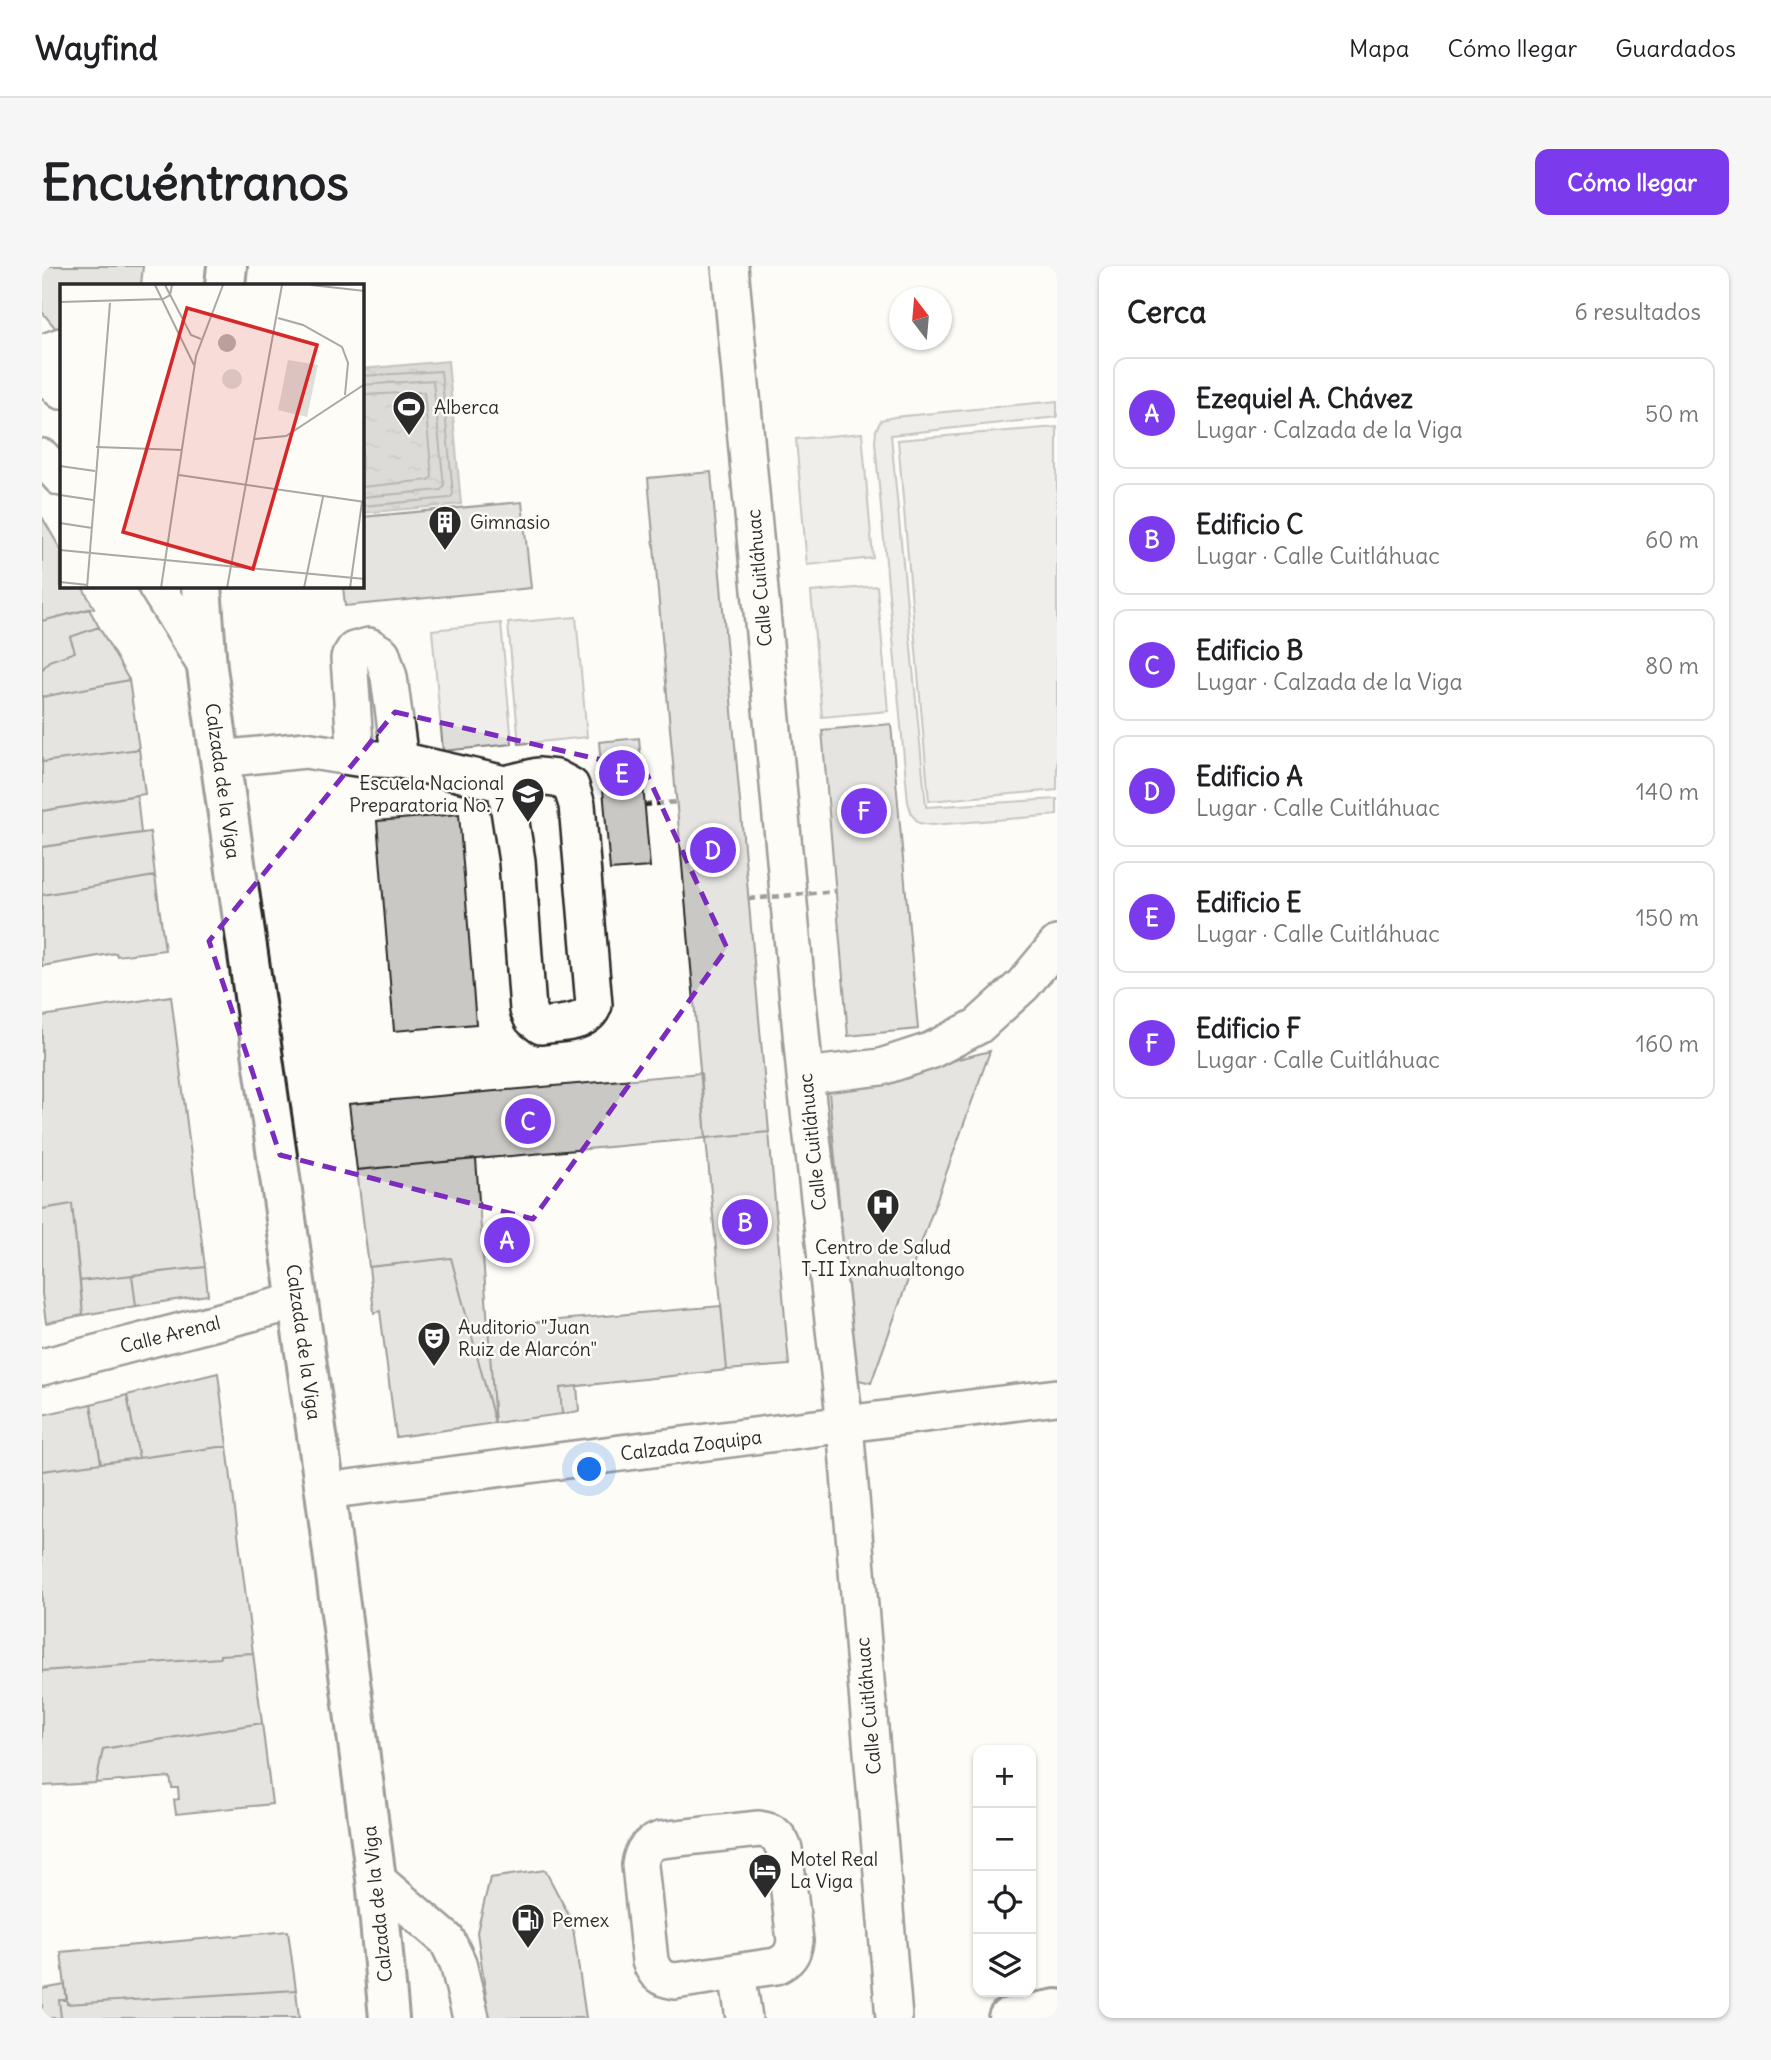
<!DOCTYPE html>
<html lang="es">
<head>
<meta charset="utf-8">
<style>
	:root { --surface:#fff; --page:#f6f6f6; --text:#202124; --muted:#757577; --line:#e0e0e0; --accent:#7c3aed }
	body { margin:0; font-family:Delius,sans-serif; background:var(--page); color:var(--text) }
	.controls { position:absolute; right:21px; bottom:21px; display:grid; overflow:hidden; border-radius:14px; box-shadow:0 2px 5px #0004 }
	.controls button { width:63px; height:63px; display:grid; place-items:center; padding:0; border:0; border-bottom:2px solid var(--line); background:var(--surface); color:var(--text); font:35px sans-serif }
	.compass { position:absolute; left:847px; top:21px; width:63px; height:63px; border-radius:50%; background:var(--surface); box-shadow:0 2px 5px #0004; rotate:344deg }
	.you { position:absolute; left:548px; top:1204px; width:24px; height:24px; margin:-18px; border:5px solid #fff; border-radius:50%; background:#1a73e8; box-shadow:0 0 0 10px #1a73e833 }
	.badge { display:grid; place-items:center; width:46px; height:46px; border-radius:50%; background:var(--accent); color:#fff; font-size:23px; font-weight:700 }
	.pin { position:absolute; translate:-50% -50%; border:4px solid #fff; box-shadow:0 2px 7px #0006 }
	.list { margin:0; padding:0; list-style:none }
	h2 { display:flex; justify-content:space-between; align-items:center; height:91px; margin:0; padding:0 28px; font-size:30px }
	h2 small { font-size:23px; font-weight:400; color:var(--muted) }
	.list li { display:grid; grid-template-columns:46px 1fr auto; gap:21px; align-items:center; box-sizing:border-box; height:112px; margin:0 14px 14px; padding:0 14px; border:2px solid var(--line); border-radius:14px }
	.list b { display:block; font-size:26px; white-space:nowrap }
	.list p { margin:0; font-size:23px; white-space:nowrap; color:var(--muted) }
	.list em { font-size:23px; font-style:normal; color:var(--muted) }
	.icon { flex:none; width:38px; height:38px; fill:none; stroke:currentColor; stroke-width:2; stroke-linecap:round; stroke-linejoin:round }
	.map { position:relative; flex:none; width:1015px; height:1752px; overflow:hidden; border-radius:14px }
	header { display:flex; align-items:center; gap:42px; box-sizing:border-box; height:98px; padding:0 35px; background:var(--surface); border-bottom:2px solid var(--line) }
	header strong { font-size:33px }
	nav { display:flex; gap:38px; margin-inline-start:auto; font-size:24px }
	.intro { display:flex; align-items:center; justify-content:space-between; box-sizing:border-box; height:168px; padding:0 42px }
	h1 { margin:0; font-size:49px }
	.button { padding:18px 32px; border-radius:14px; background:var(--accent); color:#fff; font-size:24px; font-weight:700 }
	main { display:flex; gap:42px; padding:0 42px }
	aside { flex:1; background:var(--surface); border-radius:14px; box-shadow:0 2px 5px #0004 }
	.map>svg:first-child { display:block }
</style>
</head>
<body>
<header>
<strong>Wayfind</strong>
<nav><a>Mapa</a><a>Cómo llegar</a><a>Guardados</a></nav>
</header>
<div class="intro"><h1>Encuéntranos</h1><a class="button">Cómo llegar</a></div>
<main>
<div class="map">
<svg width="1015" height="1752" viewBox="0 0 1015 1752">
	<defs>
		<pattern id="water-ripples" width="26" height="14" patternUnits="userSpaceOnUse" patternTransform="scale(1.75)"><rect width="26" height="14" fill="#b5b4b1"/><path d="M2 4q2-2 4 0t4 0M15 11q2-2 4 0t4 0" fill="none" stroke="#939390"/></pattern>
	</defs>
	<rect width="100%" height="100%" fill="#fdfcf7"/>
	<filter id="ink" filterUnits="userSpaceOnUse"><feTurbulence type="fractalNoise" baseFrequency=".0143" numOctaves="2"/><feDisplacementMap in="SourceGraphic" scale="14" xChannelSelector="R" yChannelSelector="G"/><feConvolveMatrix kernelMatrix="1 2 1 2 8 2 1 2 1" color-interpolation-filters="sRGB"/></filter>
	<g filter="url(#ink)">
		<!-- grass -->
		<path fill="#dfdeda" stroke="#858482" stroke-width="2" d="M1015,135V151L849,169L884,541L1015,533V549L890,559L877,557L870,549L866,536L833,176L834,164L839,154L852,151Z
			M1015,161V524L887,535L856,174Z
			M820,167L831,292L765,299L754,173Z
			M835,320L846,445L780,451L769,326Z
			M534,351L545,471L477,478L466,357Z
			M459,357L470,478L401,485L390,364Z"/>
		<!-- water -->
		<path fill="url(#water-ripples)" stroke="#7e7d7b" stroke-width="2" d="M406,95L419,238L320,247V103Z"/>
		<g fill="none" stroke-linecap="round" stroke-linejoin="round">
			<!-- shore -->
			<path stroke="#626261" stroke-width="2" d="M320,110L399,105L411,228L408,232L320,240
				M320,119L391,114L402,220L399,224L320,231
				M320,129L382,126L390,211L387,214L320,221"/>
		</g>
		<!-- building -->
		<path fill="#c9c8c4" stroke="#2b2b2b" stroke-width="2" d="M0,0H101L99,19H19V69L0,46Z
			M669,206L727,866L664,872L606,212Z
			M480,236L489,322L303,340L301,320H320V251Z
			M0,251L19,284V320H40L52,342L0,355Z
			M47,343L57,361L28,371L33,386L7,395L0,404V355Z
			M57,361L87,414L0,431V404L7,395L33,386L28,371Z
			M87,414L97,483L0,496V431Z
			M849,458L876,763L806,770L780,464Z
			M597,472L608,601L568,604L557,476Z
			M97,483L103,528L0,545V496Z
			M95,529L99,567L0,581V545Z
			M417,548L434,758L352,765L335,555Z
			M108,566L113,610L0,629V581Z
			M113,610L123,684L75,690L74,687L0,700V629Z
			M129,730L163,1001L38,1015L30,938L0,943V750Z
			M948,785L829,1117L813,1113L787,826Z
			M659,807L664,872L315,904L307,838Z
			M727,866L747,1099L685,1104L664,872Z
			M434,893L446,1060L453,1157L409,992L327,1001L315,904Z
			M30,938L41,1049L4,1057L0,1028V943Z
			M409,992L453,1157L354,1171L338,1045L332,1047L327,1001Z
			M163,1001L166,1029L94,1040L90,1009Z
			M90,1009L94,1040L41,1049L38,1015Z
			M679,1040L685,1104L518,1122L520,1148L453,1157L446,1060Z
			M176,1107L185,1180L97,1192L85,1129Z
			M535,1120L537,1145L520,1148L518,1122Z
			M85,1129L97,1192L59,1197L49,1138Z
			M49,1138L59,1197L0,1205V1149Z
			M185,1180L211,1387L178,1389V1392L0,1405V1205Z
			M211,1387L220,1457L61,1483L54,1517L0,1520V1405L178,1392V1389Z
			M220,1457L230,1538L134,1548L132,1534L137,1533L136,1522H130L128,1511L54,1517L61,1483Z
			M503,1604L530,1655L544,1752H447L435,1666L448,1612Z
			M246,1665L254,1724L25,1738L19,1686Z
			M23,1719L25,1733L17,1734L19,1752H0V1723Z
			M254,1724L257,1752H19L17,1734L25,1733V1738Z"/>
		<g fill="none" stroke-linecap="round" stroke-linejoin="round">
			<defs>
				<path id="minor" d="M688,0L763,810L803,1159L852,1752
					M0,87L19,80
					M0,106L19,125
					M0,191L19,212
					M114,320L165,402
					M314,492L307,392L312,384L327,380L340,388L347,411L358,494
					M178,493L263,484L314,492L358,494L463,518L496,510L514,512L529,520L535,539L552,739C545,759 518,757 499,760L490,753L486,744L475,595L463,518
					M763,810L839,801L888,785L936,760L981,719L1015,678
					M0,1101L256,1035
					M283,1225L1015,1131
					M717,1563C731,1565 737,1569 742,1583L753,1675C751,1688 747,1694 734,1700L633,1715C619,1713 613,1709 608,1695L598,1599C600,1585 604,1579 618,1574Z
					M334,1613L405,1674L416,1697L429,1752
					M695,1707L702,1752"/>
				<path id="major" d="M183,19L185,0
					M159,320L165,402L283,1225L334,1613L347,1752
					M966,1752L1015,1743"/>
			</defs>
			<!-- minor casing -->
			<use href="#minor" stroke="#2b2b2b" stroke-width="40"/>
			<!-- major casing -->
			<use href="#major" stroke="#2b2b2b" stroke-width="44"/>
			<!-- path -->
			<path stroke="#2b2b2b" stroke-width="4.5" stroke-dasharray="7 5" stroke-linecap="butt" d="M602,539L635,536"/>
			<!-- minor -->
			<use href="#minor" stroke="#fdfcf7" stroke-width="35"/>
			<!-- major -->
			<use href="#major" stroke="#fdfcf7" stroke-width="38"/>
			<!-- path-bridge -->
			<path stroke="#2b2b2b" stroke-width="4.5" stroke-dasharray="7 5" stroke-linecap="butt" d="M707,633L794,625"/>
		</g>
	</g>
	<!-- marked area -->
	<path d="M0 0H1015V1752H0ZM353,446L603,504L685,682L491,953L238,889L167,675Z" fill="#fdfcf7" fill-opacity=".55" fill-rule="evenodd"/>
	<path fill="none" stroke="#7b2cbf" stroke-width="5" stroke-dasharray="14 9" stroke-linejoin="round" d="M353,446L603,504L685,682L491,953L238,889L167,675Z"/>
	<!-- icons -->
	<defs>
		<symbol id="stadium-pin" viewBox="-11 -11 22 30"><path d="M0 17L-7.5 6A9.5 9.5 0 1 1 7.5 6Z" fill="#2b2b2b" stroke="#fdfcf7"/><path d="M0-5a6.5 5 0 1 0 0 10a6.5 5 0 1 0 0-10ZM-3.5-1.8h7v3.6h-7Z" fill="#fff"/></symbol>
		<symbol id="building-pin" viewBox="-11 -11 22 30"><path d="M0 17L-7.5 6A9.5 9.5 0 1 1 7.5 6Z" fill="#2b2b2b" stroke="#fdfcf7"/><path d="M-4-6H4V6H1V3H-1V6H-4ZM-2.5-4.3h1.7v1.8h-1.7ZM.8-4.3h1.7v1.8H.8ZM-2.5-1h1.7V.8h-1.7ZM.8-1h1.7V.8H.8Z" fill="#fff"/></symbol>
		<symbol id="school-pin" viewBox="-11 -11 22 30"><path d="M0 17L-7.5 6A9.5 9.5 0 1 1 7.5 6Z" fill="#2b2b2b" stroke="#fdfcf7"/><path d="M0-5L7-2L0 1L-7-2ZM-4 1L0 2.5L4 1V4Q0 6-4 4Z" fill="#fff"/></symbol>
		<symbol id="hospital-pin" viewBox="-11 -11 22 30"><path d="M0 17L-7.5 6A9.5 9.5 0 1 1 7.5 6Z" fill="#2b2b2b" stroke="#fdfcf7"/><path d="M-5-5h3v3.5h4V-5h3V5h-3V1.5h-4V5h-3Z" fill="#fff"/></symbol>
		<symbol id="theatre-pin" viewBox="-11 -11 22 30"><path d="M0 17L-7.5 6A9.5 9.5 0 1 1 7.5 6Z" fill="#2b2b2b" stroke="#fdfcf7"/><path d="M-5-5.5Q0-4 5-5.5V0Q5 5 0 6Q-5 5-5 0ZM-3.3-2.5H-1v1.5H-3.3ZM1-2.5H3.3v1.5H1ZM-2.8 1Q0 5.5 2.8 1Z" fill="#fff"/></symbol>
		<symbol id="hotel-pin" viewBox="-11 -11 22 30"><path d="M0 17L-7.5 6A9.5 9.5 0 1 1 7.5 6Z" fill="#2b2b2b" stroke="#fdfcf7"/><path d="M-6-4.5h1.5V1H6V5H4.5V3h-9V5H-6ZM-4 0a1.8 1.8 0 1 1 3.6 0ZM.5 0V-2.5h3Q6-2.5 6 0Z" fill="#fff"/></symbol>
		<symbol id="fuel-pin" viewBox="-11 -11 22 30"><path d="M0 17L-7.5 6A9.5 9.5 0 1 1 7.5 6Z" fill="#2b2b2b" stroke="#fdfcf7"/><path d="M-5.5-6h7V0h2V4h1.3V-2.5L3-4.5l.8-.8L6-3V5H2.5V1h-1V6h-7ZM-4.2-4.7v3.2H.2V-4.7Z" fill="#fff"/></symbol>
	</defs>
	<g fill-rule="evenodd">
		<use href="#stadium-pin" x="348" y="122" width="38" height="52"/>
		<use href="#building-pin" x="384" y="237" width="38" height="52"/>
		<use href="#school-pin" x="467" y="509" width="38" height="52"/>
		<use href="#hospital-pin" x="822" y="920" width="38" height="52"/>
		<use href="#theatre-pin" x="373" y="1053" width="38" height="52"/>
		<use href="#hotel-pin" x="704" y="1585" width="38" height="52"/>
		<use href="#fuel-pin" x="467" y="1635" width="38" height="52"/>
	</g>
	<g text-anchor="middle" stroke-width="5" stroke-linejoin="round" paint-order="stroke">
		<!-- poi labels -->
		<g font-size="19" fill="#2b2b2b" stroke="#fdfcf7" text-anchor="start">
			<text x="392" y="148">Alberca</text>
			<text x="428" y="263">Gimnasio</text>
			<text x="462" y="524" text-anchor="end">Escuela Nacional<tspan x="462" dy="22">Preparatoria No. 7</tspan></text>
			<text x="841" y="988" text-anchor="middle">Centro de Salud<tspan x="841" dy="22">T-II Ixnahualtongo</tspan></text>
			<text x="416" y="1068">Auditorio "Juan<tspan x="416" dy="22">Ruiz de Alarcón"</tspan></text>
			<text x="748" y="1600">Motel Real<tspan x="748" dy="22">La Viga</tspan></text>
			<text x="510" y="1661">Pemex</text>
		</g>
		<!-- street labels -->
		<g font-size="19" fill="#2b2b2b" stroke="#fdfcf7">
			<text transform="translate(717 312) rotate(-95)" y="7">Calle Cuitláhuac</text>
			<text transform="translate(181 515) rotate(82)" y="7">Calzada de la Viga</text>
			<text transform="translate(770 876) rotate(-96)" y="7">Calle Cuitláhuac</text>
			<text transform="translate(128 1068) rotate(-14)" y="7">Calle Arenal</text>
			<text transform="translate(262 1076) rotate(82)" y="7">Calzada de la Viga</text>
			<text transform="translate(649 1179) rotate(-7)" y="7">Calzada Zoquipa</text>
			<text transform="translate(826 1440) rotate(-95)" y="7">Calle Cuitláhuac</text>
			<text transform="translate(335 1638) rotate(-96)" y="7">Calzada de la Viga</text>
		</g>
	</g>
	<!-- overview -->
	<g transform="translate(18 18)">
		<rect width="304" height="304" fill="#fdfcf7"/>
		<path d="M228,76L258,81L247,133L218,126ZM162 95a10 10 0 1 1 20 0a10 10 0 1 1-20 0Z" fill="#dfdeda"/>
		<path d="M158 59a9 9 0 1 1 18 0a9 9 0 1 1-18 0Z" fill="#b5b4b1"/>
		<path fill="none" stroke="#a9a8a5" stroke-width="2" d="M95,1L134,81M105,1L131,51L141,55M251,1L305,7M0,18L103,15L110,11L112,1M218,34L243,41L282,63L288,79L285,111M195,155L226,152L305,100M36,163L122,166M0,182L35,187M119,191L305,218M0,211L33,216M0,239L32,244M0,266L305,295M0,298L28,301M27,304L50,19M101,304L136,72L163,1M167,304L222,1M244,304L263,213M290,304L302,218"/>
		<path fill="#d62828" fill-opacity="0.15" stroke="#d62828" stroke-width="3.5" d="M127,24L257,61L193,285L63,248Z"/>
		<rect width="304" height="304" fill="none" stroke="#2b2b2b" stroke-width="3.5"/>
	</g>
</svg>
<div class="controls">
<button>+</button>
<button>−</button>
<button><svg class="icon" aria-label="locate" viewBox="0 0 24 24"><circle cx="12" cy="12" r="6"/><path d="M12 2v4M12 18v4M2 12h4M18 12h4"/></svg></button>
<button><svg class="icon" aria-label="layers" viewBox="0 0 24 24"><path d="M12 4l9 5-9 5-9-5zM3 14l9 5 9-5"/></svg></button>
</div>
<svg class="compass" viewBox="-18 -18 36 36"><path d="M0-13l5 13h-10z" fill="#e53935"/><path d="M0 13l5-13h-10z" fill="#757577"/></svg>
<div class="you"></div>
<div class="pin badge" style="left:465px;top:974px">A</div>
<div class="pin badge" style="left:703px;top:956px">B</div>
<div class="pin badge" style="left:486px;top:855px">C</div>
<div class="pin badge" style="left:671px;top:584px">D</div>
<div class="pin badge" style="left:580px;top:507px">E</div>
<div class="pin badge" style="left:822px;top:545px">F</div>
</div>
<aside>
<h2>Cerca<small>6 resultados</small></h2>
<ul class="list">
<li><span class="badge">A</span><div><b>Ezequiel A. Chávez</b><p>Lugar · Calzada de la Viga</p></div><em>50 m</em></li>
<li><span class="badge">B</span><div><b>Edificio C</b><p>Lugar · Calle Cuitláhuac</p></div><em>60 m</em></li>
<li><span class="badge">C</span><div><b>Edificio B</b><p>Lugar · Calzada de la Viga</p></div><em>80 m</em></li>
<li><span class="badge">D</span><div><b>Edificio A</b><p>Lugar · Calle Cuitláhuac</p></div><em>140 m</em></li>
<li><span class="badge">E</span><div><b>Edificio E</b><p>Lugar · Calle Cuitláhuac</p></div><em>150 m</em></li>
<li><span class="badge">F</span><div><b>Edificio F</b><p>Lugar · Calle Cuitláhuac</p></div><em>160 m</em></li>
</ul>
</aside>
</main>
</body>
</html>
